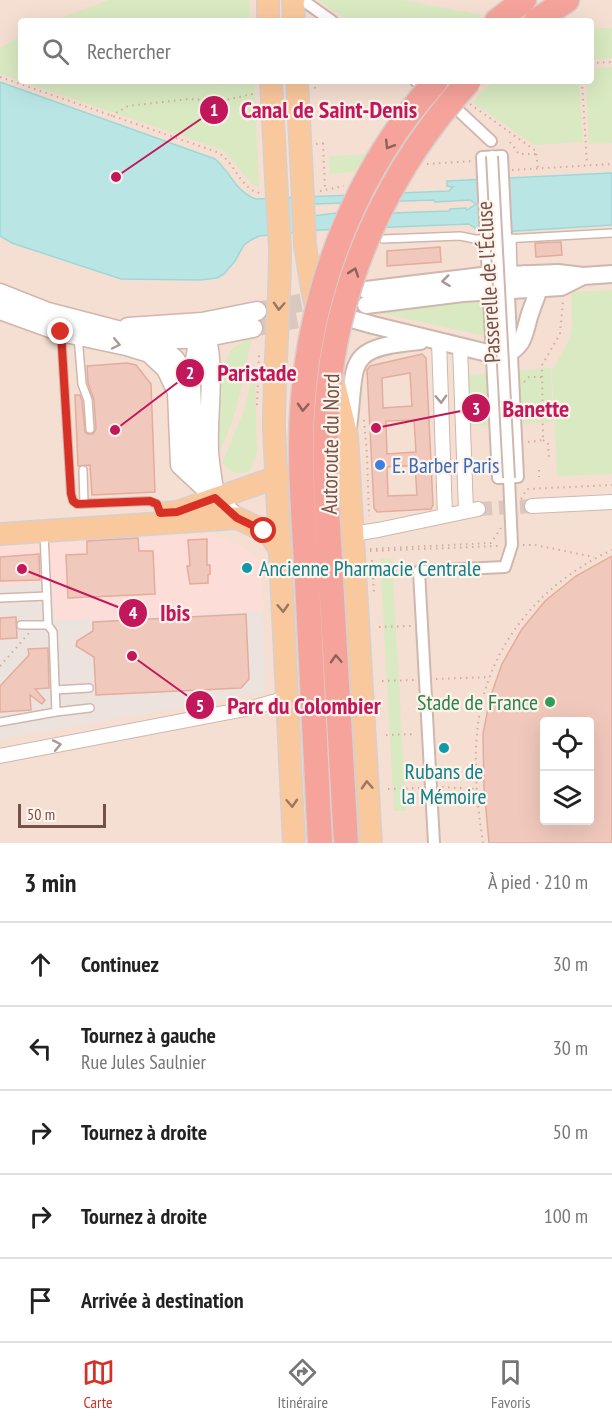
<!DOCTYPE html>
<html lang="fr">
<head>
<meta charset="utf-8">
<style>
	:root { --surface:#fff; --page:#f2f2f2; --text:#222; --muted:#767676; --line:#e0e0e0; --accent:#d93025 }
	body { margin:0; font-family:"PT Sans Narrow",sans-serif; background:var(--page); color:var(--text) }
	.controls { position:absolute; right:18px; bottom:18px; display:grid; overflow:hidden; border-radius:6px; box-shadow:0 6px 24px #0002 }
	.controls button { width:54px; height:54px; display:grid; place-items:center; padding:0; border:0; border-bottom:2px solid var(--line); background:var(--surface); color:var(--text); font:30px sans-serif }
	.scale { position:absolute; left:18px; bottom:15px; width:88px; box-sizing:border-box; padding-left:6px; border:3px solid #74524a; border-top:0; font-size:16px; line-height:21px; white-space:nowrap; color:#74524a; -webkit-text-stroke:4px #fff3ea; paint-order:stroke }
	.stop { position:absolute; width:18px; height:18px; margin:-14px; border:4px solid #d93025; border-radius:50%; background:#fff }
	.stop.end { background:#d93025; border-color:#fff; box-shadow:0 2px 6px #0008 }
	.list { margin:0; padding:0; list-style:none }
	h2 { display:flex; justify-content:space-between; align-items:center; height:78px; margin:0; padding:0 24px; font-size:26px }
	h2 small { font-size:20px; font-weight:400; color:var(--muted) }
	.list li { display:grid; grid-template-columns:39px 1fr auto; gap:18px; align-items:center; box-sizing:border-box; height:84px; padding:0 24px; border-top:2px solid var(--line) }
	.list b { display:block; font-size:22px; white-space:nowrap }
	.list p { margin:0; font-size:20px; white-space:nowrap; color:var(--muted) }
	.list em { font-size:20px; font-style:normal; color:var(--muted) }
	.icon { flex:none; width:33px; height:33px; fill:none; stroke:currentColor; stroke-width:2; stroke-linecap:round; stroke-linejoin:round }
	.map { position:relative; flex:none; width:612px; height:843px; overflow:hidden }
	.search { position:absolute; background:var(--surface); box-shadow:0 6px 24px #0002; left:18px; right:18px; top:18px; height:66px; display:flex; align-items:center; gap:15px; box-sizing:border-box; padding:0 21px; border-radius:6px; color:var(--muted); font-size:22px }
	.sheet { height:498px; background:var(--surface) }
	nav { display:flex; justify-content:space-around; align-items:center; box-sizing:border-box; height:84px; border-top:2px solid var(--line); background:var(--surface); font-size:16px; color:var(--muted) }
	nav a { display:grid; justify-items:center; gap:3px }
	nav .on { color:var(--accent) }
	.map>svg:first-child { display:block }
</style>
</head>
<body>
<div class="map">
<svg width="612" height="843" viewBox="0 0 612 843">
	<rect width="100%" height="100%" fill="#fcefe4"/>
	<!-- residential -->
	<path fill="#f4dfd2" fill-rule="evenodd" d="M0,0H612V843H0ZM21,21H591V81H21ZM544,722H590V820H544Z"/>
	<!-- commercial -->
	<path fill="#fcddd8" d="M211,534L244,547L260,561L263,611L54,621L52,582L0,586V547L14,544Z"/>
	<!-- industrial -->
	<path fill="#ece3de" d="M52,581L55,621L263,611L265,692L0,739V586Z"/>
	<!-- green -->
	<path fill="#d9eac2" d="M109,0H249L250,21H52Z
		M318,0H403L482,15L475,21H349Z
		M591,28H612V58L591,59Z
		M21,36V81L0,74V48Z
		M612,67V143L589,144L586,81H591V68Z
		M21,81H254L259,187L252,184L223,150Z
		M494,81H579L583,142L534,145L474,103L478,95Z
		M366,154L354,172L330,174L329,156Z
		M612,290V474L557,476L552,371L568,342L572,326L571,296L573,292Z
		M487,299L490,337L363,309Z
		M252,336C243,377 238,419 217,455L219,372L232,349Z
		M551,368L553,422L470,426L466,375Z
		M255,379L257,452L250,471C237,475 231,473 222,463L243,413L251,382Z
		M392,558L406,811H394L380,559Z"/>
	<!-- water -->
	<path fill="#b9e6e5" stroke="#9fd7d7" stroke-width="1.5" fill-rule="evenodd" d="M0,82L215,159C231,172 235,192 256,199L449,191L453,187L447,186V181L612,173V225L482,233L469,224L320,230L259,236L251,240L244,245L235,261L224,274L217,278L200,280L121,279L12,243L0,236ZM434,200L435,202L470,200L476,204L467,210L466,208L450,209L449,211L338,215L336,213L313,216V204Z"/>
	<!-- building -->
	<path fill="#f1c8bc" stroke="#e4ac9c" stroke-width="1.5" fill-rule="evenodd" d="M561,242L562,255L536,257L535,243Z
		M440,247L441,262L387,266V251Z
		M422,354L426,358L433,505L431,509L377,512L374,508L367,370L370,366ZM410,373L412,406L383,408L382,378ZM414,420L416,452L387,454L386,421ZM397,466H415L417,495L388,496L387,467Z
		M127,363L136,365L151,384L155,492L92,495L90,465L78,466L75,395H80L82,401L85,432L88,434H93L96,429L94,400L88,383L87,366Z
		M138,538L139,551H153L155,594L68,598L66,555L87,554V541Z
		M207,539V565H210V574L208,575V583L190,584L187,566H190L188,540Z
		M39,554L40,580L0,581V557Z
		M612,556V843H489L484,788L483,734L490,698L502,664L522,629L545,601L576,576ZM544,722H590V820H544Z
		M246,614L249,679L241,688L96,695L94,657L76,646L77,641L93,631V622Z
		M16,617L17,638L0,639V618Z
		M48,648L49,688L35,689L45,700L42,704L30,695L31,710L0,712V686L29,655L28,649Z"/>
	<g fill="none" stroke-linecap="round" stroke-linejoin="round">
		<!-- minor-tunnel -->
		<path stroke="#dac8be" stroke-width="14" stroke-dasharray="14 7" stroke-linecap="butt" d="M478,509L532,506"/>
		<!-- secondary-tunnel -->
		<path stroke="#dac8be" stroke-width="18" stroke-dasharray="18 9" stroke-linecap="butt" d="M257,311L358,292
			M253,328L328,313"/>
		<defs>
			<path id="service" d="M512,238L513,275
				M383,239L460,236L475,239H490
				M504,239L612,233
				M61,332L71,494L73,501L77,504L149,501L157,504L160,513
				M78,336L82,384L88,400L90,429
				M83,470L84,504
				M0,598L47,596
				M21,625H48
				M55,690L89,688
				M56,712L90,708
				M0,722L56,712L53,632L48,625L44,533"/>
			<path id="pedestrian" d="M308,4L332,21
				M416,81L418,82
				M460,112L491,141
				M502,156L518,477L498,478L482,157Z
				M434,843L419,571L505,567L512,545L509,478"/>
			<path id="minor" d="M439,341L445,516
				M460,346L466,511
				M532,506L612,502
				M352,534L378,530L478,509
				M0,756L255,707L287,698"/>
			<path id="tertiary" d="M366,290L482,276L558,273L583,276L612,274
				M366,305L463,293L561,287L583,276
				M335,311L348,318L373,325L504,357C524,344 523,339 529,317C532,307 536,298 539,289L525,274
				M348,428C357,362 342,348 420,341"/>
			<path id="secondary" d="M0,293L48,312L152,339H197L253,328
				M0,310L61,332L126,346L149,353L166,369L177,392L180,465L237,518
				M202,322C218,363 207,409 209,451C210,468 214,485 215,502
				M128,327L202,322L257,311
				M152,339L175,359L191,385
				M195,479L191,385L200,329"/>
			<path id="primary" d="M268,0V21
				M293,0L294,21
				M271,81L276,178
				M297,81L302,177
				M305,246L313,294L347,436L371,843
				M280,248C280,308 274,368 274,428L294,843
				M166,513L177,512L277,477L291,476
				M0,534L237,518L269,533L282,553"/>
			<path id="motorway" d="M497,21L524,0
				M536,21L567,0
				M331,579L346,843
				M307,580L320,843"/>
		</defs>
		<!-- service casing -->
		<use href="#service" stroke="#d0b7ae" stroke-width="10"/>
		<!-- pedestrian casing -->
		<use href="#pedestrian" stroke="#d0b7ae" stroke-width="14"/>
		<!-- minor casing -->
		<use href="#minor" stroke="#d0b7ae" stroke-width="16"/>
		<!-- tertiary casing -->
		<use href="#tertiary" stroke="#d0b7ae" stroke-width="20"/>
		<!-- secondary casing -->
		<use href="#secondary" stroke="#d2b6ab" stroke-width="21"/>
		<!-- primary casing -->
		<use href="#primary" stroke="#d8cfcc" stroke-width="24"/>
		<!-- motorway casing -->
		<use href="#motorway" stroke="#d8cfcc" stroke-width="27"/>
		<!-- path -->
		<path stroke="#d6ab9f" stroke-width="2" stroke-dasharray="1.5 4.5" stroke-linecap="butt" d="M591,63L612,62
			M0,77L217,152C235,161 240,190 260,193
			M315,81V90
			M582,81L587,165
			M470,104L536,151L538,169
			M111,116L128,106L189,99L221,101L257,93
			M510,142L519,154H537
			M323,143L325,190
			M316,144L327,143
			M427,164L473,161
			M512,170L612,164
			M320,191L344,186
			M524,382L529,377H542
			M257,405L259,354
			M364,420L367,454L369,516
			M543,440L548,443L549,460
			M528,442L543,440L542,365L560,334L563,301
			M539,470V477
			M521,499L527,489L612,485
			M523,545H535L594,557
			M370,549L491,543L501,528
			M370,551L499,546
			M372,560L374,593
			M377,573L410,571
			M379,627L413,626
			M0,666L29,633
			M436,679L490,677
			M382,681L415,680
			M386,735L416,734
			M442,787L477,789
			M388,789L421,788
			M483,843C477,804 473,763 478,724C488,645 541,583 612,550"/>
		<!-- service -->
		<use href="#service" stroke="#fff" stroke-width="7"/>
		<!-- pedestrian -->
		<use href="#pedestrian" stroke="#fff" stroke-width="10"/>
		<!-- minor -->
		<use href="#minor" stroke="#fff" stroke-width="14"/>
		<!-- tertiary -->
		<use href="#tertiary" stroke="#fff" stroke-width="16"/>
		<!-- secondary -->
		<use href="#secondary" stroke="#fff" stroke-width="18"/>
		<!-- primary -->
		<use href="#primary" stroke="#fac89d" stroke-width="21"/>
		<!-- motorway -->
		<use href="#motorway" stroke="#f6a49b" stroke-width="24"/>
		<defs>
			<path id="pedestrian-bridge" d="M492,156L509,478"/>
			<path id="primary-bridge" d="M302,177L305,246
				M276,178L280,248"/>
			<path id="motorway-bridge" d="M331,579C328,518 322,457 328,396C338,278 389,168 469,81
				M307,580C304,520 298,459 303,399C312,284 358,167 436,81"/>
		</defs>
		<!-- pedestrian-bridge casing -->
		<use href="#pedestrian-bridge" stroke="#d0b7ae" stroke-width="14" stroke-linecap="butt"/>
		<!-- primary-bridge casing -->
		<use href="#primary-bridge" stroke="#d8cfcc" stroke-width="24" stroke-linecap="butt"/>
		<!-- motorway-bridge casing -->
		<use href="#motorway-bridge" stroke="#d8cfcc" stroke-width="27" stroke-linecap="butt"/>
		<!-- pedestrian-bridge -->
		<use href="#pedestrian-bridge" stroke="#fff" stroke-width="10"/>
		<!-- primary-bridge -->
		<use href="#primary-bridge" stroke="#fac89d" stroke-width="21"/>
		<!-- motorway-bridge -->
		<use href="#motorway-bridge" stroke="#f6a49b" stroke-width="24"/>
	</g>
	<!-- one-way arrows -->
	<defs><path id="oneway-chevron" d="M-2-3.5L2.5 0L-2 3.5" fill="none" stroke-width="1.6" stroke-linecap="round" stroke-linejoin="round" transform="scale(1.5)"/></defs>
	<g stroke="#8e625a">
		<use href="#oneway-chevron" transform="translate(389 145) rotate(122)"/>
		<use href="#oneway-chevron" transform="translate(354 272) rotate(-71)"/>
		<use href="#oneway-chevron" transform="translate(303 407) rotate(93)"/>
		<use href="#oneway-chevron" transform="translate(336 659) rotate(-93)"/>
	</g>
	<g stroke="#ac9792">
		<use href="#oneway-chevron" transform="translate(446 281) rotate(173)"/>
		<use href="#oneway-chevron" transform="translate(116 344) rotate(12)"/>
		<use href="#oneway-chevron" transform="translate(441 399) rotate(88)"/>
		<use href="#oneway-chevron" transform="translate(57 745) rotate(-11)"/>
	</g>
	<g stroke="#9c7563">
		<use href="#oneway-chevron" transform="translate(279 306) rotate(93)"/>
		<use href="#oneway-chevron" transform="translate(283 608) rotate(87)"/>
		<use href="#oneway-chevron" transform="translate(367 785) rotate(-93)"/>
		<use href="#oneway-chevron" transform="translate(292 803) rotate(87)"/>
	</g>
	<g fill="none" stroke-linecap="round" stroke-linejoin="round">
		<!-- route -->
		<path stroke="#d93025" stroke-width="8" d="M61,332L71,494L73,501L77,504L150,501L157,504L160,513L177,512L215,498L237,518L264,531"/>
	</g>
	<!-- markers -->
	<circle fill="#3f7fe0" stroke="#fff3ea" stroke-width="2" cx="380" cy="465" r="6"/>
	<g fill="#0f9aa8" stroke="#fff3ea" stroke-width="2">
		<circle cx="247" cy="568" r="6"/>
		<circle cx="444" cy="748" r="6"/>
	</g>
	<circle fill="#2e9e5b" stroke="#fff3ea" stroke-width="2" cx="550" cy="702" r="6"/>
	<g text-anchor="middle" stroke-width="4.5" stroke-linejoin="round" paint-order="stroke">
		<!-- street labels -->
		<g font-size="22" fill="#74524a" stroke="#fff3ea">
			<text transform="translate(488 282) rotate(-93)" y="8">Passerelle de l'Écluse</text>
			<text transform="translate(330 444) rotate(-89)" y="8">Autoroute du Nord</text>
		</g>
		<!-- shop labels -->
		<g font-size="22" fill="#366cbe" stroke="#fff3ea" text-anchor="start">
			<text x="392" y="473">E. Barber Paris</text>
		</g>
		<!-- culture labels -->
		<g font-size="22" fill="#0d838f" stroke="#fff3ea" text-anchor="start">
			<text x="259" y="576">Ancienne Pharmacie Centrale</text>
			<text x="444" y="779" text-anchor="middle">Rubans de<tspan x="444" dy="25">la Mémoire</tspan></text>
		</g>
		<!-- leisure labels -->
		<g font-size="22" fill="#27864d" stroke="#fff3ea" text-anchor="end">
			<text x="538" y="710">Stade de France</text>
		</g>
	</g>
	<!-- callouts -->
	<path fill="none" stroke="#c2185b" stroke-width="2" d="M116 177L214 110M115 430L190 373M376 428L476 408M22 569L133 613M132 656L200 705"/>
	<g fill="#c2185b" stroke="#fff3ea" stroke-width="2">
		<circle cx="116" cy="177" r="6"/>
		<circle cx="115" cy="430" r="6"/>
		<circle cx="376" cy="428" r="6"/>
		<circle cx="22" cy="569" r="6"/>
		<circle cx="132" cy="656" r="6"/>
		<circle cx="214" cy="110" r="15"/>
		<circle cx="190" cy="373" r="15"/>
		<circle cx="476" cy="408" r="15"/>
		<circle cx="133" cy="613" r="15"/>
		<circle cx="200" cy="705" r="15"/>
	</g>
	<g font-size="18" text-anchor="middle" font-weight="bold" fill="#fff">
		<text x="214" y="116">1</text>
		<text x="190" y="379">2</text>
		<text x="476" y="415">3</text>
		<text x="133" y="619">4</text>
		<text x="200" y="712">5</text>
	</g>
	<g font-size="24" text-anchor="middle" font-weight="bold" fill="#c2185b" stroke="#fff3ea" stroke-width="4.5" stroke-linejoin="round" paint-order="stroke">
		<text x="329" y="118">Canal de Saint-Denis</text>
		<text x="257" y="381">Paristade</text>
		<text x="536" y="417">Banette</text>
		<text x="175" y="621">Ibis</text>
		<text x="304" y="714">Parc du Colombier</text>
	</g>
</svg>
<div class="controls">
<button><svg class="icon" aria-label="locate" viewBox="0 0 24 24"><circle cx="12" cy="12" r="6"/><path d="M12 2v4M12 18v4M2 12h4M18 12h4"/></svg></button>
<button><svg class="icon" aria-label="layers" viewBox="0 0 24 24"><path d="M12 4l9 5-9 5-9-5zM3 14l9 5 9-5"/></svg></button>
</div>
<div class="scale">50 m</div>
<div class="stop" style="left:264px;top:531px"></div>
<div class="stop end" style="left:61px;top:332px"></div>
<div class="search"><svg class="icon" aria-label="search" viewBox="0 0 24 24"><circle cx="10" cy="10" r="6"/><path d="M15 15l6 6"/></svg>Rechercher</div>
</div>
<section class="sheet">
<h2>3 min<small>À pied · 210 m</small></h2>
<ul class="list">
<li><svg class="icon" aria-label="ahead" viewBox="0 0 24 24"><path d="M12 20V5M6 11l6-6 6 6"/></svg><div><b>Continuez</b></div><em>30 m</em></li>
<li><svg class="icon" aria-label="left" viewBox="0 0 24 24"><path d="M17 20v-9H6M10 6l-5 5 5 5"/></svg><div><b>Tournez à gauche</b><p>Rue Jules Saulnier</p></div><em>30 m</em></li>
<li><svg class="icon" aria-label="right" viewBox="0 0 24 24"><path d="M7 20v-9h11M14 6l5 5-5 5"/></svg><div><b>Tournez à droite</b></div><em>50 m</em></li>
<li><svg class="icon" aria-label="right" viewBox="0 0 24 24"><path d="M7 20v-9h11M14 6l5 5-5 5"/></svg><div><b>Tournez à droite</b></div><em>100 m</em></li>
<li><svg class="icon" aria-label="arrive" viewBox="0 0 24 24"><path d="M6 21V4h12l-3 4 3 4H6"/></svg><div><b>Arrivée à destination</b></div></li>
</ul>
</section>
<nav>
<a class="on"><svg class="icon" aria-label="map" viewBox="0 0 24 24"><path d="M3 6l6-2 6 2 6-2v14l-6 2-6-2-6 2zM9 4v14M15 6v14"/></svg>Carte</a>
<a><svg class="icon" aria-label="directions" viewBox="0 0 24 24"><path d="M12 3l9 9-9 9-9-9zM9 14v-3h6M13 9l2 2-2 2"/></svg>Itinéraire</a>
<a><svg class="icon" aria-label="saved" viewBox="0 0 24 24"><path d="M7 4h10v16l-5-4-5 4z"/></svg>Favoris</a>
</nav>
</body>
</html>
